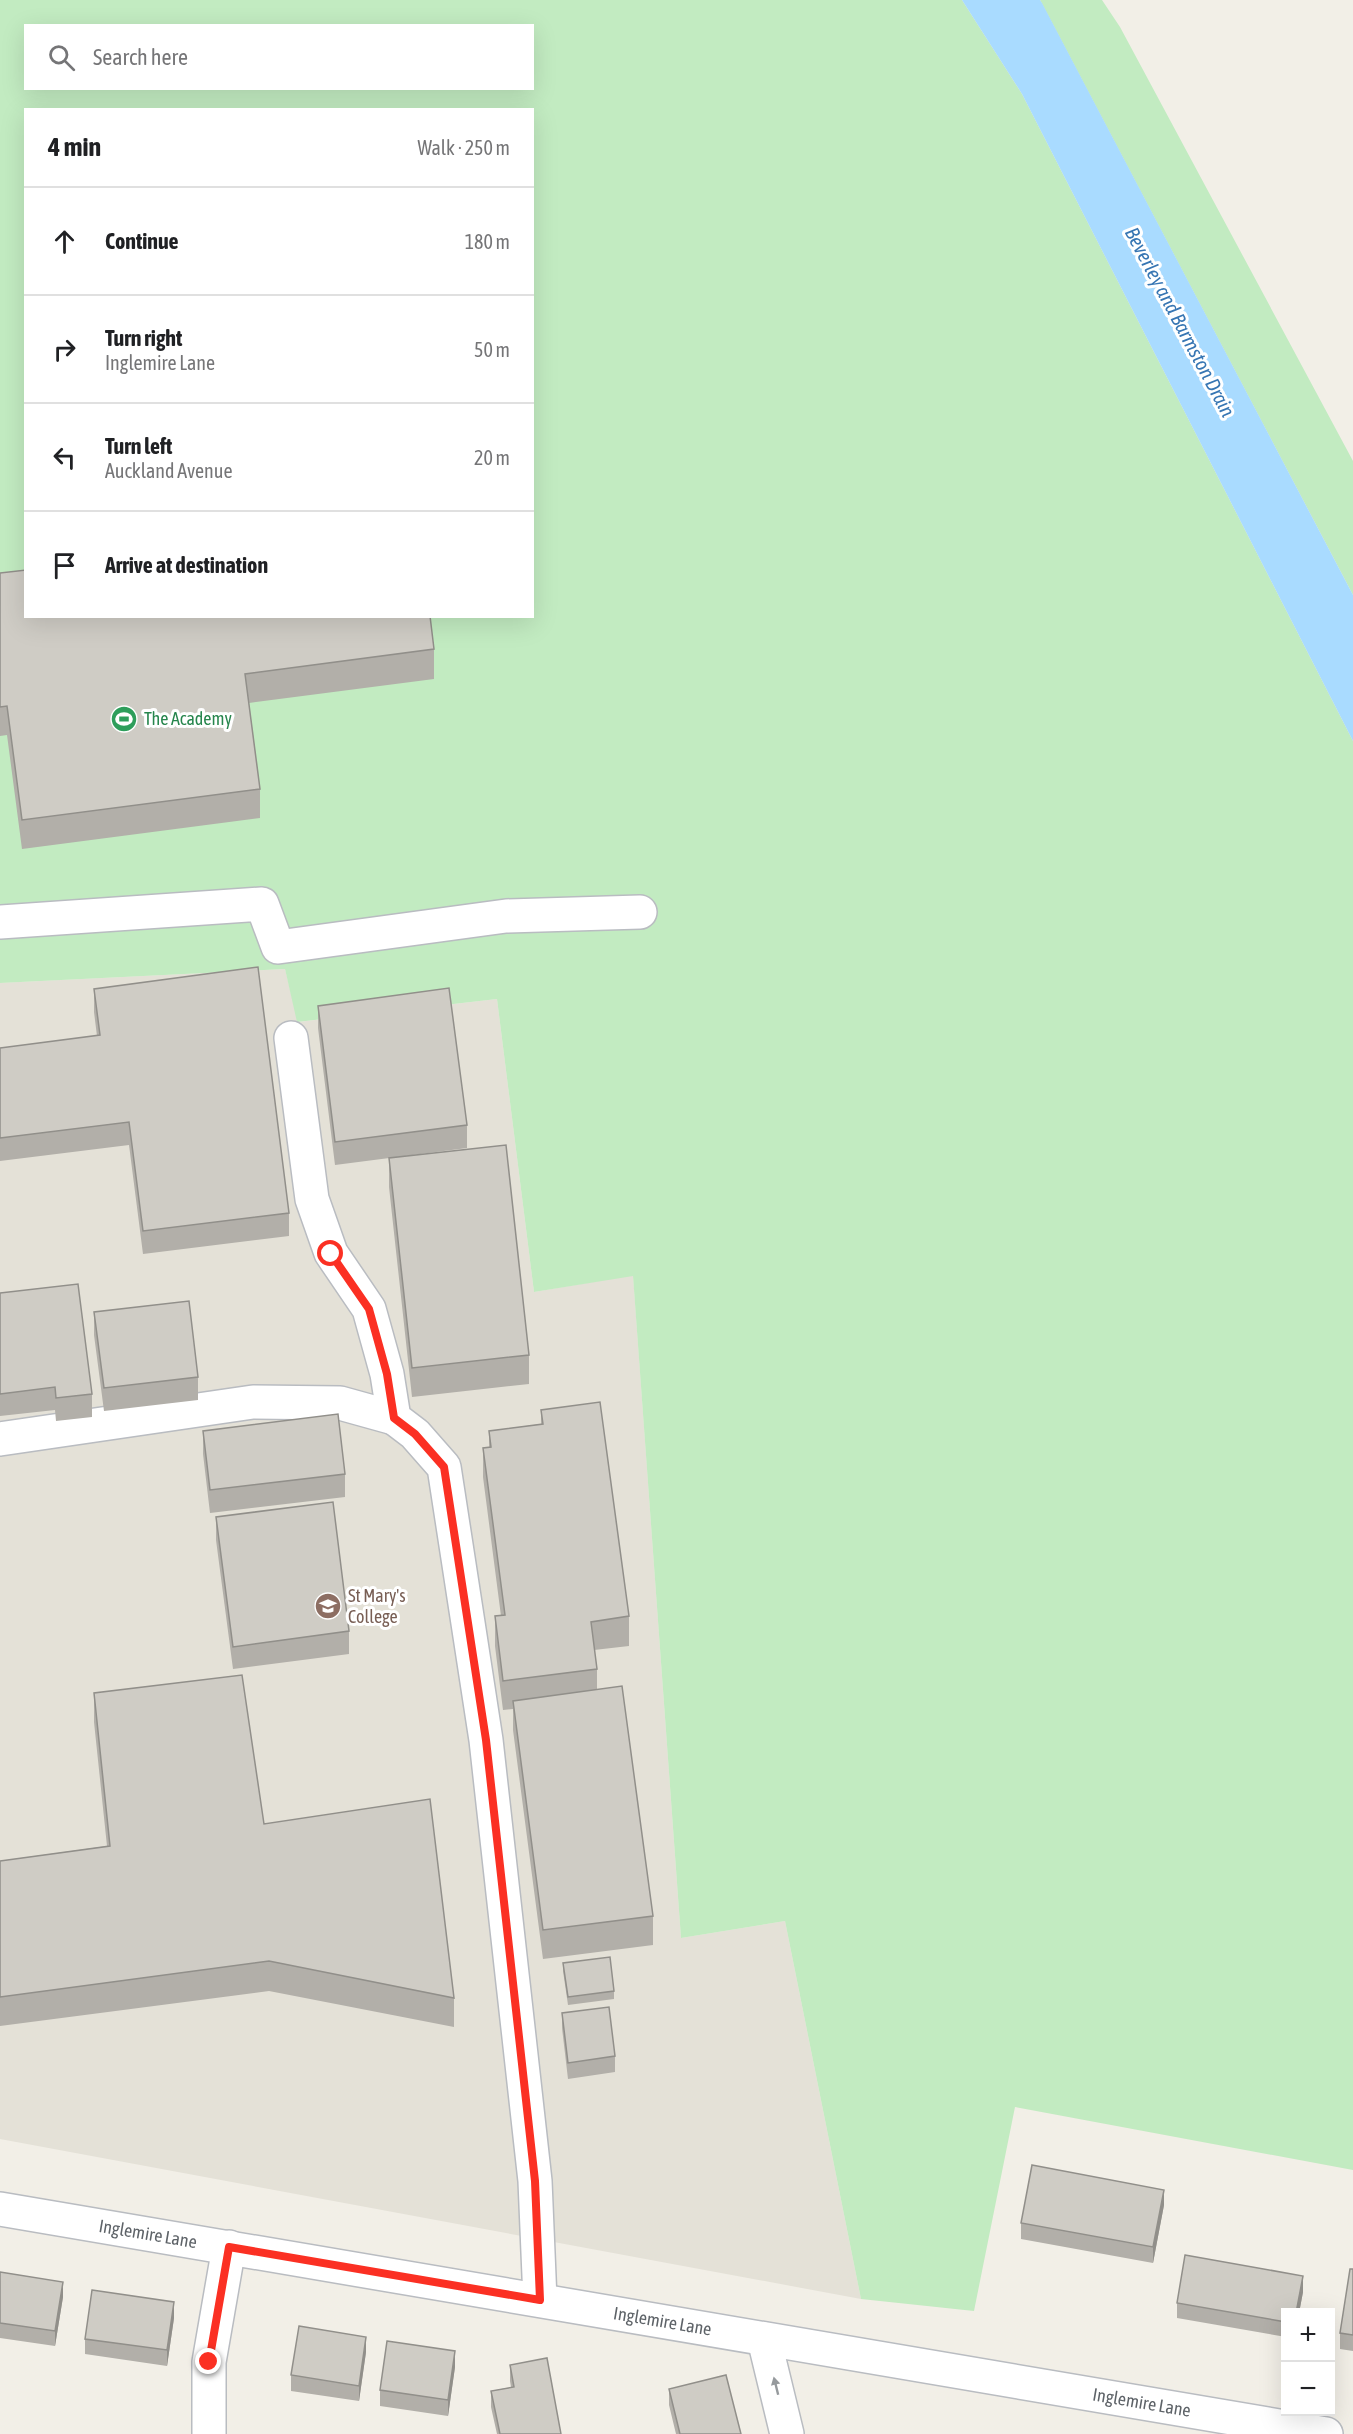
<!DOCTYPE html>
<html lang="en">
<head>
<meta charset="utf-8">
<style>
	:root { --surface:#fff; --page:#f2f2f2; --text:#202124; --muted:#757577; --line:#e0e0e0 }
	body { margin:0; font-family:"Asap Condensed",sans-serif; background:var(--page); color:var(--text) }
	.controls { position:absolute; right:18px; bottom:18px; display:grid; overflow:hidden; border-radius:0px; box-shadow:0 6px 24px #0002 }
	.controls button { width:54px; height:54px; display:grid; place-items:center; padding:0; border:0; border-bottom:2px solid var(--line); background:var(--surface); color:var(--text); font:30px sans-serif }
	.stop { position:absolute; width:18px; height:18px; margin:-14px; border:4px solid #fb3023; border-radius:50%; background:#fff }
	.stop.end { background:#fb3023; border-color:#fff; box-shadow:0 2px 6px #0008 }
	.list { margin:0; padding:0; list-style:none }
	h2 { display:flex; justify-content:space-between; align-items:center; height:78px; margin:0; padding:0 24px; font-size:26px }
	h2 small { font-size:20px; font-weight:400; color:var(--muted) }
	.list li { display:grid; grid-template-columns:39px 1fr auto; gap:18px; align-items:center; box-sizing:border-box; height:108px; padding:0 24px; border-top:2px solid var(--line) }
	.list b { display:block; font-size:22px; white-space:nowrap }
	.list p { margin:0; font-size:20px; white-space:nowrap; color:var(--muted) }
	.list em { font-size:20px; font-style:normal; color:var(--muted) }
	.icon { flex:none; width:33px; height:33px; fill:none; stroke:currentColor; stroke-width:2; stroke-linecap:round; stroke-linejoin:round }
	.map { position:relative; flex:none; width:1353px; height:2434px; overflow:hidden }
	.search { position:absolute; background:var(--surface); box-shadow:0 6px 24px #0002; left:24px; top:24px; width:510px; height:66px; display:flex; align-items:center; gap:15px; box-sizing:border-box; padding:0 21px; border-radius:0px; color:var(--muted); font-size:22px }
	.panel { position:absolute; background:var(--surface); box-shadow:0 6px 24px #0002; left:24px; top:108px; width:510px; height:510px; border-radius:0px }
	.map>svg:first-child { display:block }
</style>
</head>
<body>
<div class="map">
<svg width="1353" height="2434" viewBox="0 0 1353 2434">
	<rect width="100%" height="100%" fill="#f2efe7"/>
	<!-- education -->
	<path fill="#e4e1d7" d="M285,969L298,1022L497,999L534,1292L633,1275L681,1938L785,1921L861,2299L0,2139V983Z"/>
	<!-- green -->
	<path fill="#c2ebc1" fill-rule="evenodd" d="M0,0H962L1022,94L1353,741V2170L1015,2107L974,2311L861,2299L785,1921L681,1938L633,1276L534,1292L497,999L297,1022L285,969L0,983ZM26,26H532V88H26ZM26,110H532V616H26Z
		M1040,0H1102L1120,27L1353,461V595Z"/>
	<!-- water -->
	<path fill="#a9dbff" d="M962,0H1040L1042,3L1353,595V741L1022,94Z"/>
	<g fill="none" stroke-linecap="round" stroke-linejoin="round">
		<defs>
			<g id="minor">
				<path d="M0,922L262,904L278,947L506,916L640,912"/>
				<path d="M291,1038L312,1199L331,1253L369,1309L387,1374L394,1418L415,1434L444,1467L486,1740L535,2181L540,2300"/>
				<path d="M0,1439L253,1402L340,1403L394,1418"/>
				<path id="s1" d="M0,2209L1326,2434"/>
				<path d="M764,2339L787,2434"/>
				<path d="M209,2434V2362L229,2247"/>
			</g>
		</defs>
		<!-- minor casing -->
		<use href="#minor" stroke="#b9bcc1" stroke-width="36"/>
		<!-- minor -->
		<use href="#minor" stroke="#fff" stroke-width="33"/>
	</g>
	<!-- wall -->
	<path fill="#b2afa9" d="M0,573L434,649V679L249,703L260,789V818L22,849L7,735L0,736Z
		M94,989L289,1213V1236L143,1254L129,1145L0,1161V1048L97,1036L94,1012Z
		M318,1006L467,1125V1148L335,1165L318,1028Z
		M389,1158L529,1355V1384L412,1397L389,1187Z
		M0,1293L92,1394V1417L56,1421L55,1410L0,1416Z
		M94,1312L198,1377V1400L104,1411L94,1335Z
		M541,1410L629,1616V1646L594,1650L597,1669V1689L653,1916V1945L543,1959L513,1730V1709L503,1710L495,1646V1616H501L483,1477V1448L489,1447V1431L541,1424Z
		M203,1431L345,1474V1497L210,1513L203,1454Z
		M216,1517L349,1631V1654L233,1669L216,1540Z
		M94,1693L264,1824L454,1998V2027L269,1991L0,2026V1861L107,1846L94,1722Z
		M563,1963L614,1991V1999L568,2005L563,1971Z
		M562,2013L615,2056V2072L568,2079L562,2028Z
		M1164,2205L1153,2263L1021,2239V2223Z
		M1353,2269V2351L1340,2349V2333Z
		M0,2272L63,2297L55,2346L0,2338Z
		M1303,2292L1299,2313H1286V2337L1177,2318V2303Z
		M174,2318L167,2366L85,2354V2339Z
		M366,2352L359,2401L291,2391V2375Z
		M510,2365L561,2434H497L491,2407V2391L511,2387L510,2381Z
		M455,2367L448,2416L380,2406V2390Z
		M669,2389L741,2434H676L669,2405Z"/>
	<!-- shaded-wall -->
	<path fill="#918f8a" d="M1164,2190V2205L1153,2263V2247Z
		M1303,2276V2292L1299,2313H1296Z
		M63,2282V2297L55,2346V2331Z
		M174,2302V2318L167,2366V2350Z
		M366,2337V2352L359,2401V2386Z
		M455,2351V2367L448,2416V2400Z"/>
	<!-- building -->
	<path fill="#cfccc5" stroke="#918f8a" stroke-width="1.5" d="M26,570V616H430L434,649L245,674L260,789L22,820L7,706L0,707V573Z
		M258,967L289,1213L143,1231L129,1122L0,1138V1048L100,1035L94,989Z
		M449,988L467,1125L335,1142L318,1006Z
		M506,1145L529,1355L412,1368L389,1158Z
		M78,1284L92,1394L56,1398L55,1387L0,1394V1293Z
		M189,1301L198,1377L104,1388L94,1312Z
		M600,1402L629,1616L591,1622L597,1669L503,1681L495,1616L505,1615L483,1448L491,1447L489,1431L543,1424L541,1410Z
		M338,1414L345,1474L210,1490L203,1431Z
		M333,1502L349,1631L233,1647L216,1517Z
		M242,1675L264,1824L430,1799L454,1998L269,1961L0,1997V1861L110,1846L94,1693Z
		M622,1686L653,1916L543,1930L513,1701Z
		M610,1957L614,1991L568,1997L563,1963Z
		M609,2007L615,2056L568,2063L562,2013Z
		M1032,2165L1164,2190L1153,2247L1021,2223Z
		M1185,2255L1303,2276L1296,2313H1286V2322L1177,2303Z
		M1350,2269H1353V2335L1340,2333Z
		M0,2272L63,2282L55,2331L0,2323Z
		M92,2290L174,2302L167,2350L85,2339Z
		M299,2326L366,2337L359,2386L291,2375Z
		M387,2341L455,2351L448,2400L380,2390Z
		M547,2358L561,2434H500L491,2391L514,2387L510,2365Z
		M726,2375L741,2434H680L669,2389Z"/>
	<!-- one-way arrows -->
	<defs><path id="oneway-solid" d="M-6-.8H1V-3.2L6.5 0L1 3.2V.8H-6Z" transform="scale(1.5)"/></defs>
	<use fill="#969a9d" href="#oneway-solid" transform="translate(776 2386) rotate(-104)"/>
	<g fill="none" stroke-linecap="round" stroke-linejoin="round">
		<!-- route -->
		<path stroke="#fb3023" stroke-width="8" d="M209,2362L229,2247L540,2300L535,2181L486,1740L444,1467L415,1434L394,1418L387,1374L369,1309L331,1254"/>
	</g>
	<!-- icons -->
	<defs>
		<symbol id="stadium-disc" viewBox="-11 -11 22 22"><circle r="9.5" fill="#2e9e5b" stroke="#fff"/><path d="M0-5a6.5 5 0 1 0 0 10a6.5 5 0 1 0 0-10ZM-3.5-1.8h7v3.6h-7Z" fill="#fff"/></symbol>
		<symbol id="school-disc" viewBox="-11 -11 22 22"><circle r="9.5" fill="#8d6e63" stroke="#fff"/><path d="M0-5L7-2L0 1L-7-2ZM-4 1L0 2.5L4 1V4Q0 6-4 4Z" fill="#fff"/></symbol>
	</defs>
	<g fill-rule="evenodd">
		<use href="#stadium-disc" x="109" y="704" width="30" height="30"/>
		<use href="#school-disc" x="313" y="1591" width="30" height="30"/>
	</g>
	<g text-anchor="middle" stroke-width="6" stroke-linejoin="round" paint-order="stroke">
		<!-- leisure labels -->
		<g font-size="18" fill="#27864d" stroke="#fff" text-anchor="start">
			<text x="144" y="725">The Academy</text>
		</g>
		<!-- education labels -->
		<g font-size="18" fill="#785e54" stroke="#fff" text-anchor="start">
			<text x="348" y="1602">St Mary's<tspan x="348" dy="21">College</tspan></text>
		</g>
		<!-- street labels -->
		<g font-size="18" fill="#5e6368" stroke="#fff">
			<text dy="6" stroke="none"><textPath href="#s1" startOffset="150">Inglemire Lane</textPath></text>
			<text dy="6" stroke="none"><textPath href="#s1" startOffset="672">Inglemire Lane</textPath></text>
			<text dy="6" stroke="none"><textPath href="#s1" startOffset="1158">Inglemire Lane</textPath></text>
		</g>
		<!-- water labels -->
		<g font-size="20" font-style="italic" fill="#3776b3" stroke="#fff">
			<text transform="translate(1180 322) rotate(62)" y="7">Beverley and Barmston Drain</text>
		</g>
	</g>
</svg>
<div class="controls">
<button>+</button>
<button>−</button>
</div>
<div class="stop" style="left:331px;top:1254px"></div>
<div class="stop end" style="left:209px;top:2362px"></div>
<div class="search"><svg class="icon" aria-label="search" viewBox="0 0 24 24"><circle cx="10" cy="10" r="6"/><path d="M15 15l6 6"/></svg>Search here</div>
<section class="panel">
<h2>4 min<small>Walk · 250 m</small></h2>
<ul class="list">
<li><svg class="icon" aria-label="ahead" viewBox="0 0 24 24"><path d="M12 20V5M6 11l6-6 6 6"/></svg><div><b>Continue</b></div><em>180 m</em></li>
<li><svg class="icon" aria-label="right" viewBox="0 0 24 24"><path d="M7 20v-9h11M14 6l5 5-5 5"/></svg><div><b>Turn right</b><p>Inglemire Lane</p></div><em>50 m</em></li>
<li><svg class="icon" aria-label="left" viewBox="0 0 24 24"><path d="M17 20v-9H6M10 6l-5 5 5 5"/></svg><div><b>Turn left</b><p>Auckland Avenue</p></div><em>20 m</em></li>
<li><svg class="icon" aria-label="arrive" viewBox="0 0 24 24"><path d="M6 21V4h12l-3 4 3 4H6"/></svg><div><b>Arrive at destination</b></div></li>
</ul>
</section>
</div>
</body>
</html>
